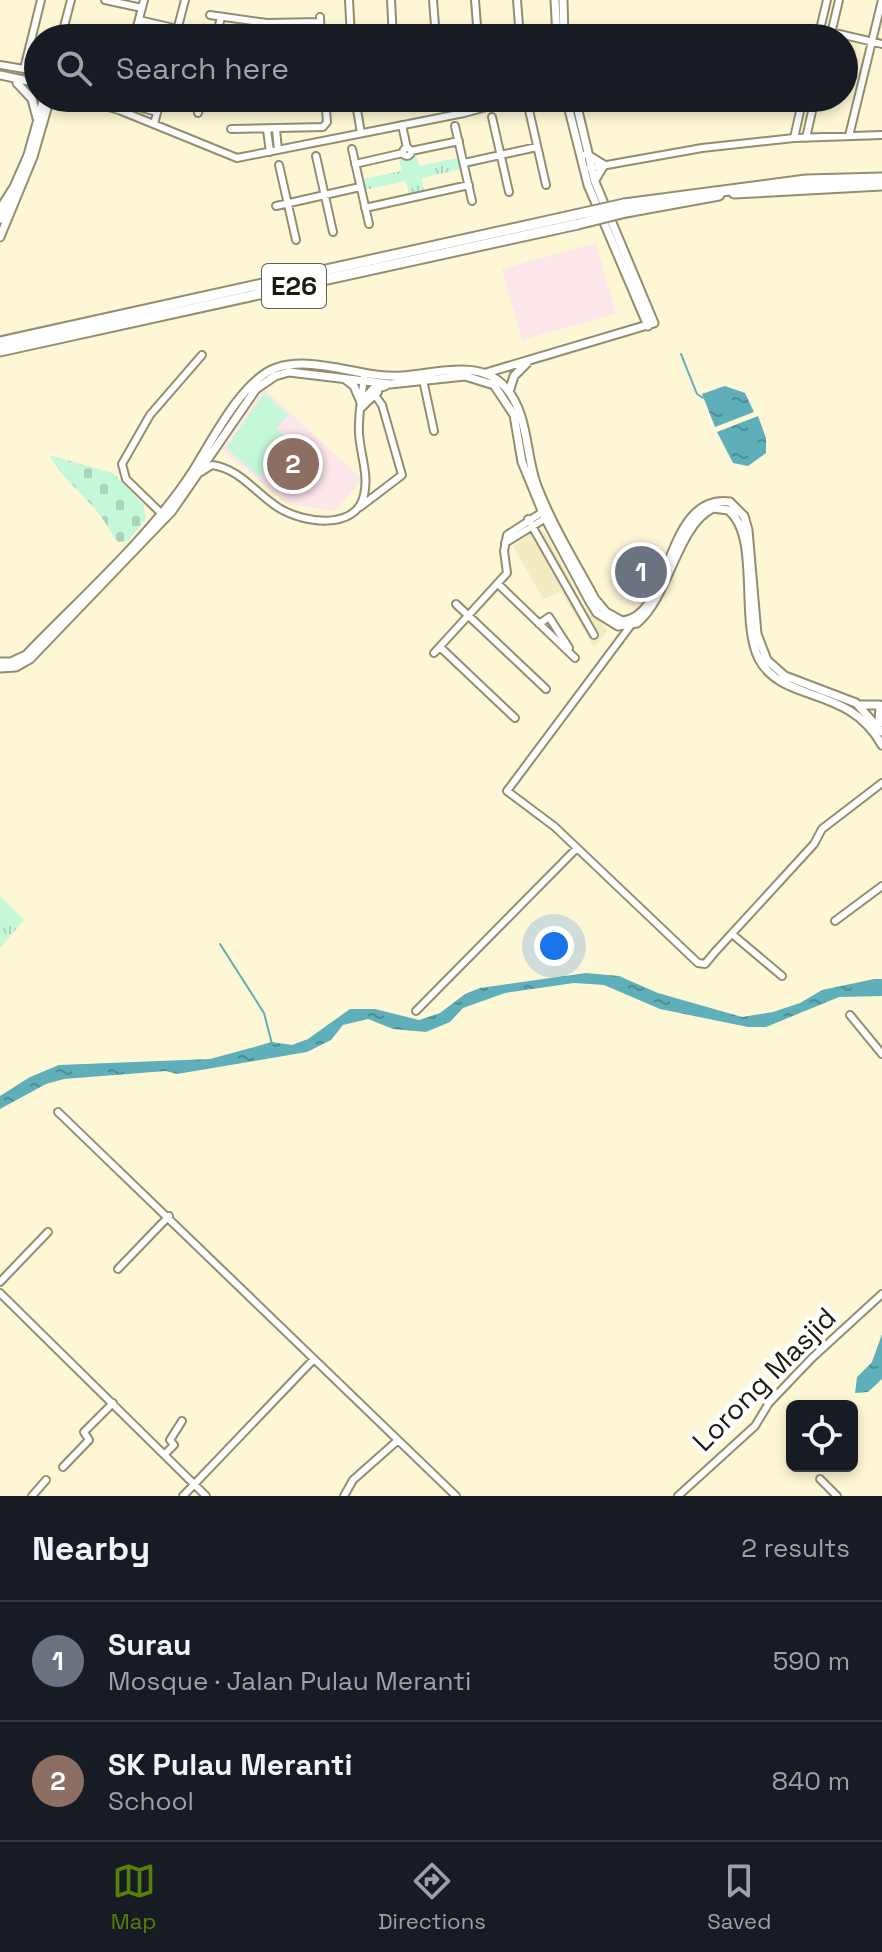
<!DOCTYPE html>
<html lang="en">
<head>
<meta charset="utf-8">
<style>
	:root { --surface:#171b24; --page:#20242c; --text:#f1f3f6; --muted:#9ea1a6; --line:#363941; --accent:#568108 }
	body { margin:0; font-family:"Space Grotesk",sans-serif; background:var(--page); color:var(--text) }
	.controls { position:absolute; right:24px; bottom:24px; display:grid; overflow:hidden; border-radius:12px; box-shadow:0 4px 12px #0003 }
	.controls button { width:72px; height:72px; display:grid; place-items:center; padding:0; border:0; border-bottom:2px solid var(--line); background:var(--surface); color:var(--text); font:40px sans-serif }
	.you { position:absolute; left:554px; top:946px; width:28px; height:28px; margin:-20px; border:6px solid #fff; border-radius:50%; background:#1a73e8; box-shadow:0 0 0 12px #1a73e833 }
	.badge { display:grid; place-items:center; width:52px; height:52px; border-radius:50%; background:var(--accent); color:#fff; font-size:26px; font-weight:700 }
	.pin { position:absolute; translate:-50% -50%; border:4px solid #fff; box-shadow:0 2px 8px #0006 }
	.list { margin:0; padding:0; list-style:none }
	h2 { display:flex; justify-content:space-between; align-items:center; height:104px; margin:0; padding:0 32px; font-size:34px }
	h2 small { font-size:26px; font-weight:400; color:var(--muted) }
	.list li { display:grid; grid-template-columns:52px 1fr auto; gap:24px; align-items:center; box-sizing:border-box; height:120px; padding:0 32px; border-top:2px solid var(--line) }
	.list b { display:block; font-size:30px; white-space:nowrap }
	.list p { margin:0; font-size:26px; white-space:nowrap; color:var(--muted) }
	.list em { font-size:26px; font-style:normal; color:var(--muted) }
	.icon { flex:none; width:44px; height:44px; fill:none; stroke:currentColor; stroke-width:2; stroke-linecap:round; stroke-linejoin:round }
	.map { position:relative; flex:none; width:882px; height:1496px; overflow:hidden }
	.search { position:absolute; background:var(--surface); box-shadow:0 4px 12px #0003; left:24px; right:24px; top:24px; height:88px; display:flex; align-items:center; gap:20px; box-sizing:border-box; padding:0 28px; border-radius:44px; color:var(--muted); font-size:30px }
	.sheet { height:344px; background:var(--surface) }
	nav { display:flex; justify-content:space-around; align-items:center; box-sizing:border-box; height:112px; border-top:2px solid var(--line); background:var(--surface); font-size:22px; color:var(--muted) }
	nav a { display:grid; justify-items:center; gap:4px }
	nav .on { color:var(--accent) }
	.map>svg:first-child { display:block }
</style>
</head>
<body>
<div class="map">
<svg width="882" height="1496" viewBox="0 0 882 1496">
	<defs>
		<pattern id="grass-tufts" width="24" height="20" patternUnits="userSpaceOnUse" patternTransform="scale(2)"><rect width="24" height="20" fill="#c5f7d9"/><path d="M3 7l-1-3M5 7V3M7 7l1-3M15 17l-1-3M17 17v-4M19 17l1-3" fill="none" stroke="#a9d3b9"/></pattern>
		<pattern id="cemetery-stones" width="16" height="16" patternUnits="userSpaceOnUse" patternTransform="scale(2)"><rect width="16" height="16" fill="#c5f7d9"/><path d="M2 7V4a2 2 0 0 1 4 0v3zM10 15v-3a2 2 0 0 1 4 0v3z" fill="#a9d3b9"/></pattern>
		<pattern id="water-ripples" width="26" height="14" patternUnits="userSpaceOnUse" patternTransform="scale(2)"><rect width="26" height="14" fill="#5eafb9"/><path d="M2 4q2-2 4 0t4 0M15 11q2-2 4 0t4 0" fill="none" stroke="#4d8e95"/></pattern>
	</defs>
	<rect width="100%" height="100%" fill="#fef7d6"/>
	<!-- built -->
	<path fill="#f3ebc2" d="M539,528L546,534L583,605L608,630L594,647L561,592L543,599L513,546Z"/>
	<!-- education -->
	<path fill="#fce6ea" d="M596,243L616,314L522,340L502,269Z
		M264,389L362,479L335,511L287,504L222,450Z"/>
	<!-- grass -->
	<path fill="url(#grass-tufts)" d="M416,153L419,166L458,158L461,169L422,178L424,191L409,195L406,181L364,190L363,179L402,171L399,158H411Z
		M0,896L24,920L0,948Z"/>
	<!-- cemetery -->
	<path fill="url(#cemetery-stones)" d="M49,455L113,473L144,505L146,519L128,541L118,542C111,534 107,524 100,515C84,494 62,479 49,455Z"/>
	<!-- pitch -->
	<path fill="#c5f7d9" d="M264,393L288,415L276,428L291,442L259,477L226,448Z"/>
	<!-- water -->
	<path fill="url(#water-ripples)" d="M725,386L745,393L754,412L715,427L702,394Z
		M758,416L766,438V453L748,466L733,463L717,432Z
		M586,973L619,976L658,993L742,1017L773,1012L800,1003L822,990L874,979H882V996L839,997L766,1027H748L660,1009L604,985L574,983L505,993L463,1008L450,1022L426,1032L393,1029L368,1019L343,1025L331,1040L307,1052L177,1074L166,1071L64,1079L46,1084L0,1109V1096L30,1077L59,1065L210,1059L272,1042L292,1045L308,1039L350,1009H375L419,1020L440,1013L465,994L480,988Z
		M882,1334V1379L868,1392L855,1393L857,1377L872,1362Z"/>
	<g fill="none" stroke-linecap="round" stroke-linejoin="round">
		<!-- stream -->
		<path stroke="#5eafb9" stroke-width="2" d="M681,354L697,394L703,398
			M220,944L264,1013L272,1044"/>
		<defs>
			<path id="minor" d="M105,0L142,8
				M349,0L351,38
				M391,0L393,38
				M433,0L436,38
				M475,0L478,38
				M517,0L520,38
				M210,15L267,23L320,22
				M320,17L321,38
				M139,20L178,29
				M831,32L882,44
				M61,38L71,0
				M134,38L144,0
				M175,38L185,0
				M216,38L221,17
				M818,38L827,0
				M830,38L839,0
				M0,65L24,69L41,0
				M78,98L119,110L237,158L464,113L519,98
				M122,98L125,103L157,112
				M355,98L361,133
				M803,98L794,138L882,135
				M356,103L380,98
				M529,110L546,185
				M198,113L202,98
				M492,117L509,192
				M154,124L161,98
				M402,125L407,148
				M455,126L472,201
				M231,129L323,127L327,122L325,98
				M276,129L278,150
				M267,130L270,152
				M849,136L882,0
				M806,138L815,98
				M403 152a4 4 0 1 1 8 0a4 4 0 1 1-8 0Z
				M352,149L369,224
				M411,151L459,141
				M316,156L333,232
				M464,163L537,147
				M355,164L403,153
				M279,165L296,240
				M590,168L702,148L794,138
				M276,206L360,187
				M0,208L12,189
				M365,208L469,185
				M423,380L434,431
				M361,408L378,392
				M201,472L212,465C241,469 256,494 279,508C303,523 356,531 364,495C369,474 360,454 359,433C358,415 362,395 364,377
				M360,507L402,475L382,405L375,395
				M162,514L126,479L122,464L150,415L202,355
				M528,519L594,635
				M505,543L549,516
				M498,584L575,658
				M456,604L546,689
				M539,624L549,617L569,648
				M631,625L507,791L555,827L698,963L705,964L715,952L814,844L822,829L882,783
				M440,647L515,718
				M434,653L507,573L504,551L507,535L544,511
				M835,921L882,886
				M732,934L782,976
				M416,1011L577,848
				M850,1015L882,1054
				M58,1112L456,1496
				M118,1269L169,1216
				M0,1282L48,1232
				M0,1293L206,1496
				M165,1454L174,1445L170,1440L182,1421
				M63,1467L89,1440L84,1432L113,1403
				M820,1479L837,1496
				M32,1496L46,1480
				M183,1496L313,1360
				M344,1496L353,1480L397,1441
				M678,1496L755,1426L769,1403L812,1358L882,1294"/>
			<path id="major" d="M555,0L557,38
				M563,0L564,38
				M0,75L38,83
				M17,83L32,99L37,118
				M566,98L588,185L648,326
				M586,154L604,165L595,180
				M0,219L28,155L44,98
				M0,237L33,157L50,98
				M486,373L654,323L595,182L575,98
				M345,379L354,386L361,402
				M509,392L514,376L527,363
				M361,402L373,389L385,386
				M0,662H11L26,655C79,600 153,534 193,471C212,441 242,380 276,368C316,355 361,379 402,376C436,374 480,358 506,388C529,415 525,454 537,486C552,525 575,562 595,599L606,612L622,621C673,617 664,493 730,502L744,516L748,530L757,634L767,660L785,676L856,703L882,732
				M0,668L16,667L30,659L172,511L256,389L275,376L289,372L390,384L465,376L494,385L514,415L522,462L545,518L590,602L597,613L618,626L637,623C670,595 677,525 713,508L728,510C761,535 739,621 759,659C783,704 848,684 882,745
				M861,705H880L879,724"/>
			<path id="highway" d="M734,193L882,185
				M624,204L806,180L882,178
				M626,212L719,195
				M0,342L575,215
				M0,351L578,224"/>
		</defs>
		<!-- minor casing -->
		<use href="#minor" stroke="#938e6f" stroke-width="10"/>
		<!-- major casing -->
		<use href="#major" stroke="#938e6f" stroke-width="11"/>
		<!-- highway casing -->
		<use href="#highway" stroke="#938e6f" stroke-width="13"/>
		<!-- minor -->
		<use href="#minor" stroke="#fff" stroke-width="6"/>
		<!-- major -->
		<use href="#major" stroke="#fff" stroke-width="7"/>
		<!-- highway -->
		<use href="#highway" stroke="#fff" stroke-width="9"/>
		<defs>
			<path id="highway-bridge" d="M575,215L624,204
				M578,224L626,212"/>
		</defs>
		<!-- highway-bridge casing -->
		<use href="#highway-bridge" stroke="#938e6f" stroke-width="13" stroke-linecap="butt"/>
		<!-- highway-bridge -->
		<use href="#highway-bridge" stroke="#fff" stroke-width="9"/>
	</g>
	<g text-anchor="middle" stroke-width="8" stroke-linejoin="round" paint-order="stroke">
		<!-- shield labels -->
		<rect fill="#fff" stroke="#615f57" stroke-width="2" x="262" y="264" width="64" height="44" rx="6"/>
		<g font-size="26" font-weight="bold" fill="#1d1b0f">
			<text x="294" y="295">E26</text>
		</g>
		<!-- street labels -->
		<g font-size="28" fill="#1d1b0f" stroke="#fff">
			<text transform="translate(764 1379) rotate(-45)" y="10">Lorong Masjid</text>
		</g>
	</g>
</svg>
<div class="controls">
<button><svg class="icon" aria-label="locate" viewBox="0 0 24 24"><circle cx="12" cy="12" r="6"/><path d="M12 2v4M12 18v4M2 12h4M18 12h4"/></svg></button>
</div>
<div class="you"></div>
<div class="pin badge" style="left:641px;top:572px;background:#6b7280">1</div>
<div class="pin badge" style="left:293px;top:464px;background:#8d6e63">2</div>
<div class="search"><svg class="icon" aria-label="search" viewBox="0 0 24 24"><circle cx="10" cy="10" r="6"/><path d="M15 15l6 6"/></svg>Search here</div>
</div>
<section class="sheet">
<h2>Nearby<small>2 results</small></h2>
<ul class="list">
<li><span class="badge" style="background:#6b7280">1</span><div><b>Surau</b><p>Mosque · Jalan Pulau Meranti</p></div><em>590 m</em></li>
<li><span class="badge" style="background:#8d6e63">2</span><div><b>SK Pulau Meranti</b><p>School</p></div><em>840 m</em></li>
</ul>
</section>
<nav>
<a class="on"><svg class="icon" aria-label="map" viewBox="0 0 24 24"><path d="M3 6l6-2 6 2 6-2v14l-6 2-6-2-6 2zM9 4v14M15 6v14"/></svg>Map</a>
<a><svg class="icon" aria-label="directions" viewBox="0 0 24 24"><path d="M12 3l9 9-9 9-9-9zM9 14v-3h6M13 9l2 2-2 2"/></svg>Directions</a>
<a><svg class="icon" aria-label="saved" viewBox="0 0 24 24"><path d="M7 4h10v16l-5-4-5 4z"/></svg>Saved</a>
</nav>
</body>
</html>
